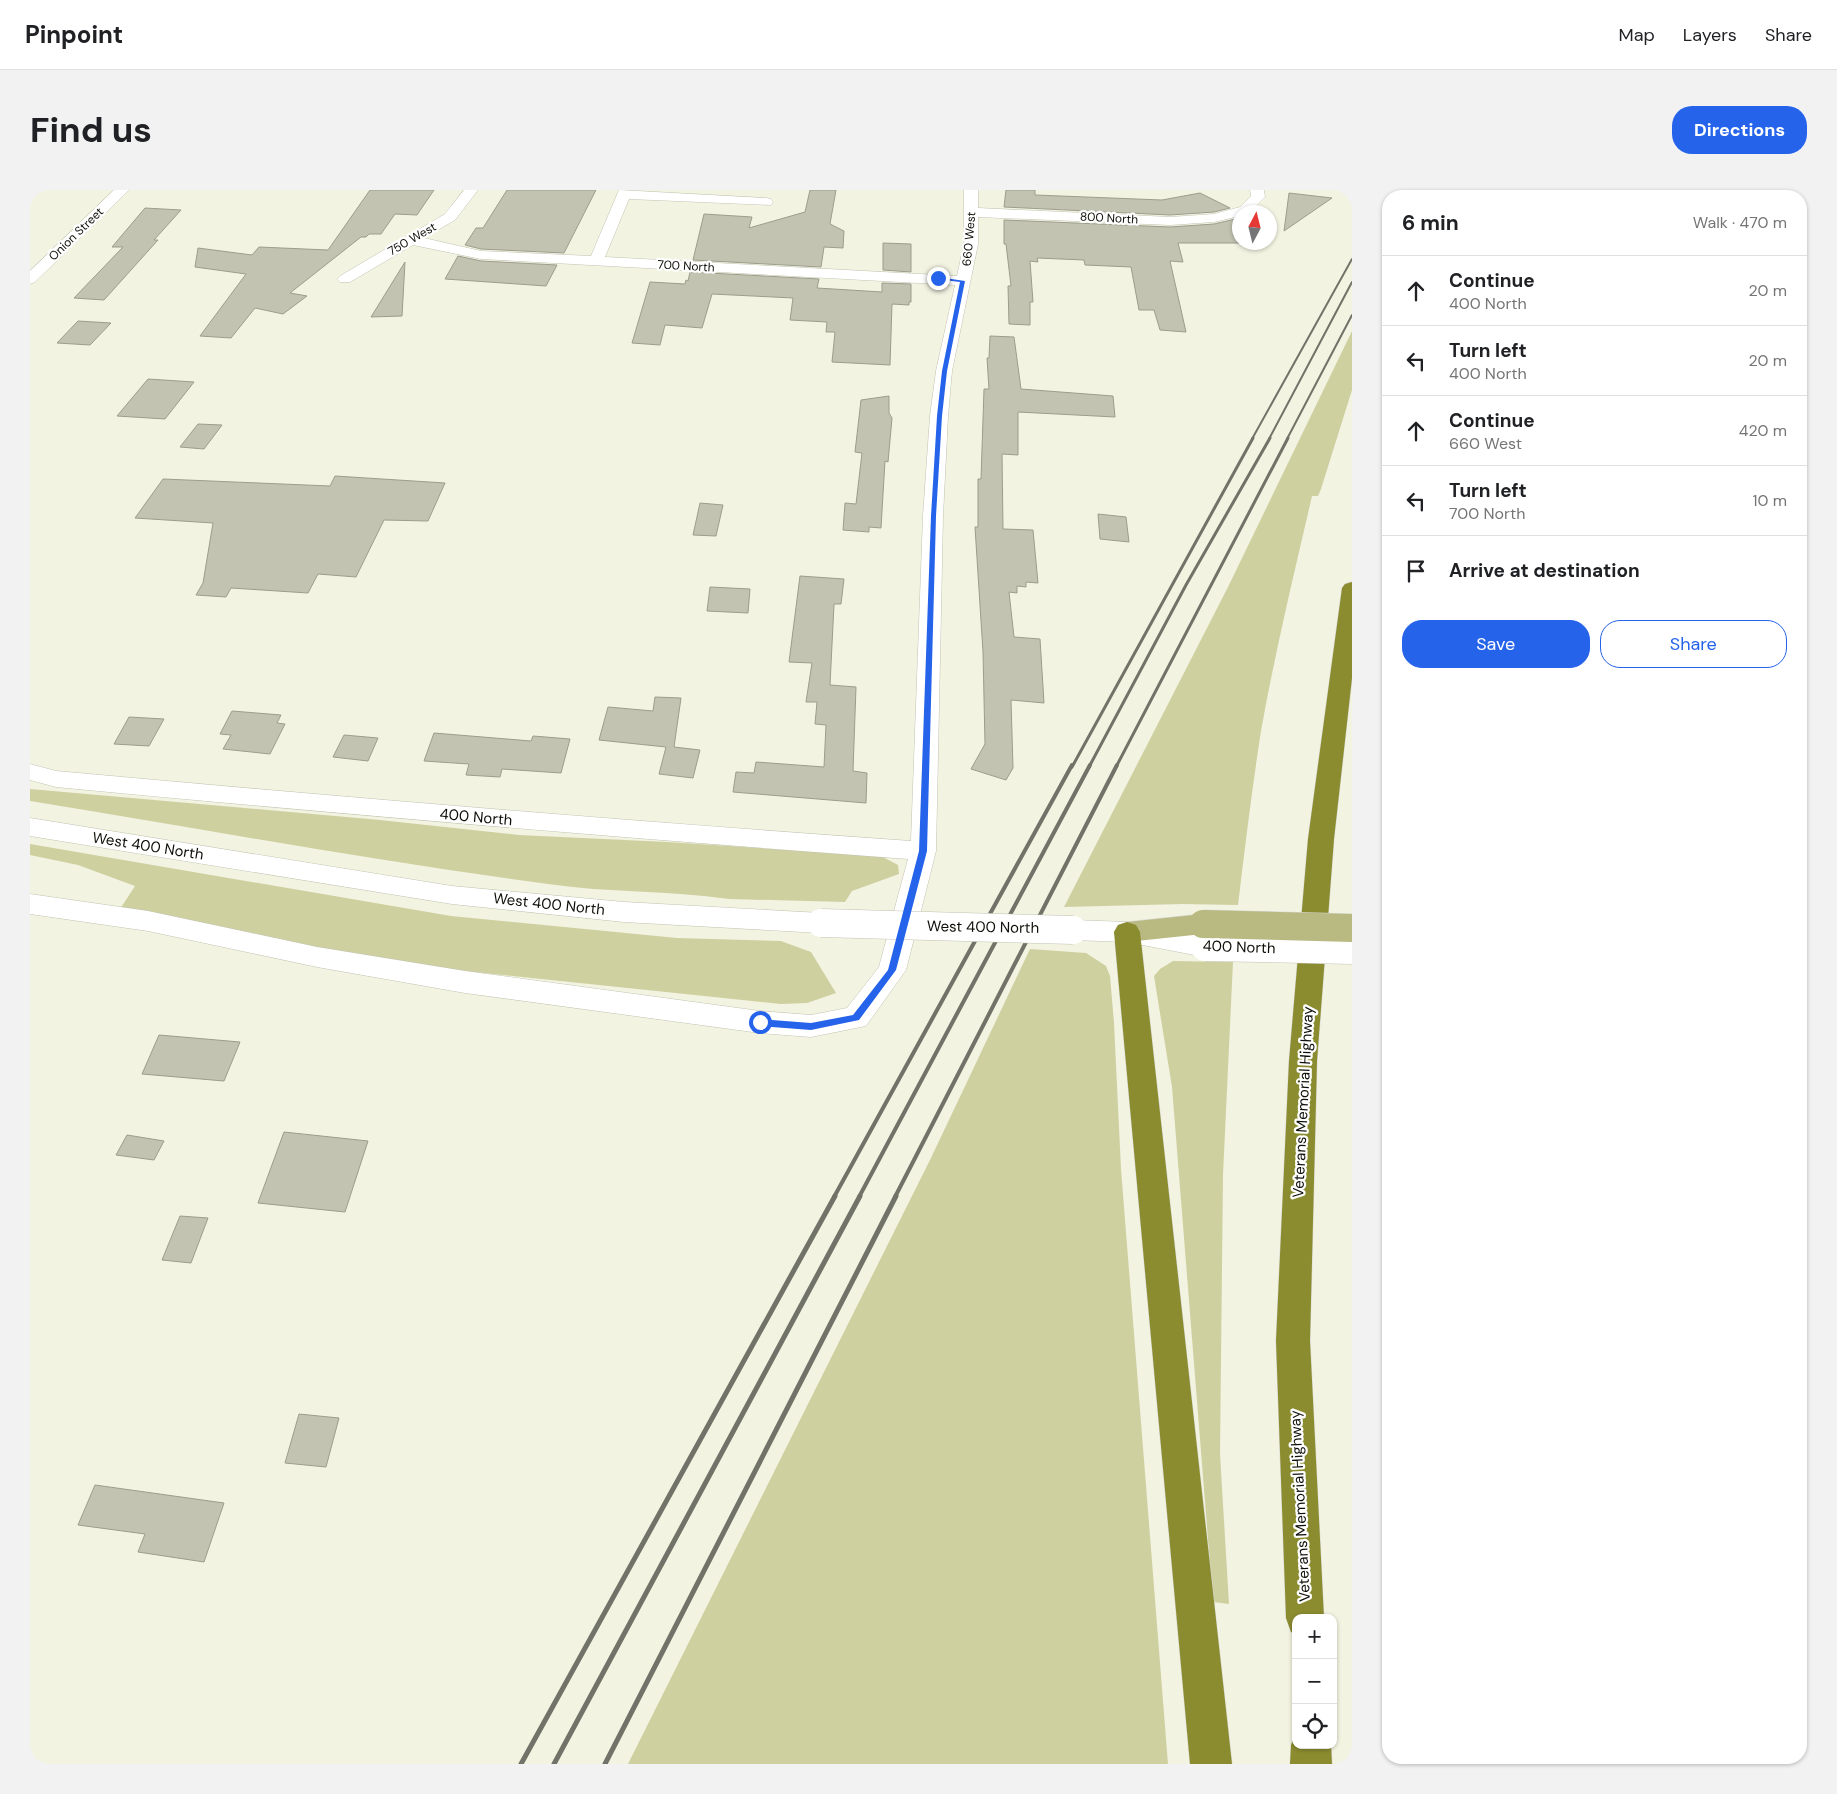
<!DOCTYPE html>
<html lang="en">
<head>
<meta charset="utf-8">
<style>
	:root { --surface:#fff; --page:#f2f2f2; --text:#202124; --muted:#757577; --line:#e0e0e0; --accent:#2563eb }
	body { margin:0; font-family:"DM Sans",sans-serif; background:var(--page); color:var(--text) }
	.controls { position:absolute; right:15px; bottom:15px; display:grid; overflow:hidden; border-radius:10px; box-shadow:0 1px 4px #0004 }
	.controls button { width:45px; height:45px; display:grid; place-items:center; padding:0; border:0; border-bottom:1px solid var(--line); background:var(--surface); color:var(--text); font:25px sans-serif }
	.compass { position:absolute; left:1202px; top:15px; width:45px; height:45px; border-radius:50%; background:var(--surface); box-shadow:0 1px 4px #0004; rotate:7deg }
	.stop { position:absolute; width:15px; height:15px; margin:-11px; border:4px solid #2563eb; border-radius:50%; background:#fff }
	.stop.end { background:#2563eb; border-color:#fff; box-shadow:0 1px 5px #0008 }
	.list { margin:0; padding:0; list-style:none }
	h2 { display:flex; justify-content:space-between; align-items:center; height:65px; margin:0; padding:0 20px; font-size:21px }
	h2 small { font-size:16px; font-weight:400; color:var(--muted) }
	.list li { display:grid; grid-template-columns:32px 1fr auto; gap:15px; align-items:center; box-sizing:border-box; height:70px; padding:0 20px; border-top:1px solid var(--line) }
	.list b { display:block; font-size:19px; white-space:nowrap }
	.list p { margin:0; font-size:16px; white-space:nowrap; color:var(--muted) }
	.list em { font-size:16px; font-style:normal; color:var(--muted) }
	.actions { display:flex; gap:10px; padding:15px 20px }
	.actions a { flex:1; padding:11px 0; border:1px solid var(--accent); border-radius:20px; text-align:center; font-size:18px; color:var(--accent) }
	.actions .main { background:var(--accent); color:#fff }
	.icon { flex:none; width:28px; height:28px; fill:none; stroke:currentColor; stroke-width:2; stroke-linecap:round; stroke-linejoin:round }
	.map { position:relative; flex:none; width:1322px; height:1574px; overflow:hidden; border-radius:20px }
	header { display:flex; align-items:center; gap:30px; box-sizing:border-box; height:70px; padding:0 25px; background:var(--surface); border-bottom:1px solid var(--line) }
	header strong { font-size:24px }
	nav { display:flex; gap:28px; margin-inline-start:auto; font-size:18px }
	.intro { display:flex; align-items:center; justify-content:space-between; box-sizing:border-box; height:120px; padding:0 30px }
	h1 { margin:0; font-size:35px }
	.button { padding:12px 22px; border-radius:20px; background:var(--accent); color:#fff; font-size:18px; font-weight:700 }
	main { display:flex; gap:30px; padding:0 30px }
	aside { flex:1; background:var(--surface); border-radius:20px; box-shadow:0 1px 4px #0004 }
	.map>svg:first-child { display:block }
</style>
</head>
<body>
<header>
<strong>Pinpoint</strong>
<nav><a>Map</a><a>Layers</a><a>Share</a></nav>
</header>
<div class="intro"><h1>Find us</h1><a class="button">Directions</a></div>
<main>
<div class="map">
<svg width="1322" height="1574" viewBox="0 0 1322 1574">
	<rect width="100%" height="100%" fill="#f2f3e1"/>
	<!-- green -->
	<path fill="#ced0a0" d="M1322,141V200L1291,299L1288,306H1282C1264,384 1245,462 1231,541C1222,599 1215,657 1208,715L1153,714L1034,717L1198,397Z
		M0,599L350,630L489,645L637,652L851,666L868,675L869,684L822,701L815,712L699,709C639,700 578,703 518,694C345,671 172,639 0,611Z
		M0,654L421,726L647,748L751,751L781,762L806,803L777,813L751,814L397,777L200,741L90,719L105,696L48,675L0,665Z
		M1000,759L1056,763L1076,776L1080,786L1084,833L1091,979L1138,1574H598L900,970Z
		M1143,771L1203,772L1193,985L1190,1264L1199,1414L1183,1412L1142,897L1124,786L1130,779Z"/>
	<!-- building -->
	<path fill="#c2c3b1" stroke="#9d9d8d" d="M340,0H404L387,25L365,24L351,44H339L336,47H331L260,103L277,106L253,124L225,118L201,148L170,146L216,84L165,77L168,58L222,65L229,57L298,60Z
		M477,0H566L534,63L451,59L435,55L446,38H453Z
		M780,0H806L800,34L814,41L813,58L794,57L791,77L663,70L674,24L722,27L719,38L775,22Z
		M976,0H1005V5L1132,10L1170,3L1200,18L1184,22L1140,25L974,17Z
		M1259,3L1302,8L1254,41Z
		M115,18L151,20L124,50H128L74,110L44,108L93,57H82Z
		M1210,28V53H1148L1153,72L1140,71L1156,142L1130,140L1124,120H1109L1101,77L1055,75L1054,70L1007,68L1008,72L1000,71L1003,112H1000V135L979,134L978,96H981L976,54H974V30L1140,37L1184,34Z
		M853,53L881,54V82L853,80Z
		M428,66L451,71L527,75L516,96L415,89Z
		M375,72L372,126L341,127Z
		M660,82L789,89L787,98L852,102V93L881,94V112H879V115L862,114L860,175L802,172L805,142H796L797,132L760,130L763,108L682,104L672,138L635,135L630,155L602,153L620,92L655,94L656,90L658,91Z
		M48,131L81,133L60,155L27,153Z
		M960,146L984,147L991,199L1083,206L1085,227L988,222V265L972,264L973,339L1003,340L1008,393L996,392V397L987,396V403L979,402L984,447L1010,449L1014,513L981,510L983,578L976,590L941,579L955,554L953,462L945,337H948V289H951L954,199H959L957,168H959Z
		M118,189L164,192L135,229L87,226Z
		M859,206V223L862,228L858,272L855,271L851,338L839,337V342L813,340L815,313L826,314L832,263L825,262L831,210Z
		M168,234L192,235L174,259L150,257Z
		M305,286L415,293L398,331L354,330L326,387L288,384L278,403L201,398L196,407L166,405L173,393L183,333L105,328L133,289L300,296Z
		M670,313L693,315L686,346L663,345Z
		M1068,324L1096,327L1099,352L1070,349Z
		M770,386L814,389L811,414H804L800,495L826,497L823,581L837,583L836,613L703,602L706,582L724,583L726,572L794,577L796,535L785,534L787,512H776L782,473L759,472Z
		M680,397L720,399L718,423L677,421Z
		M625,507L651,508L644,557L670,560L663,588L629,584L636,557L569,550L578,517L623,521Z
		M202,521L251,525L247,533L255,534L240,564L193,559L201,545L190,544Z
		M99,527L134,529L119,556L84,554Z
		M404,543L501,551L503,546L540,549L531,583L472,579L470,587L436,585L439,574L394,571Z
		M314,545L348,548L338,571L303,567Z
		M129,845L210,852L194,891L112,884Z
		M254,942L338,951L315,1022L228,1013Z
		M97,945L134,951L124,970L86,965Z
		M150,1026L178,1028L161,1073L132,1070Z
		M269,1224L309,1228L296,1277L255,1273Z
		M65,1295L194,1313L174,1372L108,1362L115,1344L48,1335Z"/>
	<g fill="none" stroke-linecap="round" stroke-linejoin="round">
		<defs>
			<path id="minor" d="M84,0H99L5,92L0,94V81Z
				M434,0H448L425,30L394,48L451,61L561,66L589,0L736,8L741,9L743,12L741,15L599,9L575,67L927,86L934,54V0H948V18L1140,27L1184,24L1210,17L1221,6L1220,0H1234L1235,7L1220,22H1210V26L1184,32L1140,35L948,27V54L922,181L918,226L913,326L906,661L876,780L836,836L781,847L730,843L435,803L287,777L118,741L0,724V704L118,721L287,757L435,781L730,821L781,825L817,818L849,777L878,669C594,648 310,624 26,597L0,590V574L26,581C311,607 596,631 881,651L893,326L900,226L906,181L925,95L451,69L383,55L320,92H310L307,89L310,86L415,24Z
				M0,628L422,696L594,712L791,723L800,726L804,733L800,740L791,743L594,732L422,714L0,646Z
				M1043,730L1097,732L1175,747L1185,750L1188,757L1185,764L1175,767L1097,752L1043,750L1034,747L1030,740L1034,733Z"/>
			<path id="major" d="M1173,724L1182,727L1186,734L1182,741L1173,744L1097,752L1088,749L1084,742L1088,735L1097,732Z"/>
			<path id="highway" d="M1322,392V488L1304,649L1287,871L1280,1151L1294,1428H1266V1444L1261,1442L1256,1428L1246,1151L1259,871L1278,649L1312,398L1315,394Z
				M1097,732L1106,735L1110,742L1202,1574H1160L1084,742L1088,735Z
				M1266,1542V1555H1301L1302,1574H1260L1261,1555Z"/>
		</defs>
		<!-- minor casing -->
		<use href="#minor" stroke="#c2c3b2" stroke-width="1"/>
		<!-- major casing -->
		<use href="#major" stroke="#d9d9d8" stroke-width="1"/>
		<!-- highway casing -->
		<use href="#highway" stroke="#d9d9d8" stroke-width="1"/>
		<!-- minor -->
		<use href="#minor" fill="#fff" fill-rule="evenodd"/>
		<!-- major -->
		<use href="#major" fill="#b9ba82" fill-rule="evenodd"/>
		<!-- highway -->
		<use href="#highway" fill="#8b8c2f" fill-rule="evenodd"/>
		<!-- rail-far3 -->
		<path stroke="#727368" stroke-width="2" d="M1222,249L1322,69
			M1239,249L1322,92
			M1257,249L1322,125"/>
		<!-- rail-far2 -->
		<path stroke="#727368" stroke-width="3" d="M1042,577L1223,248
			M1059,577L1156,395L1240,248
			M1086,577L1258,248"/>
		<!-- rail-far1 -->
		<path stroke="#727368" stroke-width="4" d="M804,1007L1042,575
			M829,1007L1060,575
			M865,1007L1087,575"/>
		<!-- rail -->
		<path stroke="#727368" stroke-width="5" d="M491,1574L805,1006
			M524,1574L830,1006
			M575,1574L866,1006"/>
		<defs>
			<path id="minor-bridge" d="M791,733L1043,740
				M1175,757L1322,760"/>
			<path id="major-bridge" d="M1173,734L1322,738"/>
		</defs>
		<!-- minor-bridge casing -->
		<use href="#minor-bridge" stroke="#c2c3b2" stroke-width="29" stroke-linecap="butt"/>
		<!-- major-bridge casing -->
		<use href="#major-bridge" stroke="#d9d9d8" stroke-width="29" stroke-linecap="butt"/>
		<!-- minor-bridge -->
		<use href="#minor-bridge" stroke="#fff" stroke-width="28"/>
		<!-- major-bridge -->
		<use href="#major-bridge" stroke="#b9ba82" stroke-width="28"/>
	</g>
	<!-- route -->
	<path fill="#2563eb" d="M908,87L935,91L917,181L912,226L906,326L897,661L866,780L829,830L781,840L730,836L725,832L730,829L781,833L823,825L858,780L889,661L901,326L907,226L912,181L930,92L906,89Z"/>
	<g text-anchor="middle" stroke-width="4.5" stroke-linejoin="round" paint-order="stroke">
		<!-- far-street labels -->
		<g font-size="12" fill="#0f0f09" stroke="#fff">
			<text transform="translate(1079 28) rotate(3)" y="4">800 North</text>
			<text transform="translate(46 44) rotate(-44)" y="4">Onion Street</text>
			<text transform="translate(382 49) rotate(-30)" y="4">750 West</text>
			<text transform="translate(939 49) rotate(-85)" y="4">660 West</text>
			<text transform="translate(656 76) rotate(3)" y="4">700 North</text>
		</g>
		<!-- street labels -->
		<g font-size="15" fill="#0f0f09" stroke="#fff">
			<text transform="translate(446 627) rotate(5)" y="5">400 North</text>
			<text transform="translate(118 656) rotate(9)" y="5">West 400 North</text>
			<text transform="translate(519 714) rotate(6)" y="5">West 400 North</text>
			<text transform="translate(953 737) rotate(1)" y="5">West 400 North</text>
			<text transform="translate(1209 757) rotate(2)" y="5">400 North</text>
			<text transform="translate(1273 912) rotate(-87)" y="5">Veterans Memorial Highway</text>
			<text transform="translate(1270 1316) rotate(-93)" y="5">Veterans Memorial Highway</text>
		</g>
	</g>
</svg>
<div class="controls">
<button>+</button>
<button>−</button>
<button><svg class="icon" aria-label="locate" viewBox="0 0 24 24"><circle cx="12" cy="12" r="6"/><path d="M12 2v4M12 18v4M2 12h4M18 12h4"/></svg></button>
</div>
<svg class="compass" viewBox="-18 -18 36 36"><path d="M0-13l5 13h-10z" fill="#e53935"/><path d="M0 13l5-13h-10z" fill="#757577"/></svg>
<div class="stop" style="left:730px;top:832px"></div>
<div class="stop end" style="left:908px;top:88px"></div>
</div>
<aside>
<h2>6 min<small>Walk · 470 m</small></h2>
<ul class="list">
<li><svg class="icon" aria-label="ahead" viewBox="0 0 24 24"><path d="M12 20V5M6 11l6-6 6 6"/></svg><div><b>Continue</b><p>400 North</p></div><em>20 m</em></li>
<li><svg class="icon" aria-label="left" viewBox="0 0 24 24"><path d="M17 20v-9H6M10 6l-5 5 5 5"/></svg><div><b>Turn left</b><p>400 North</p></div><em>20 m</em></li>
<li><svg class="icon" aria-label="ahead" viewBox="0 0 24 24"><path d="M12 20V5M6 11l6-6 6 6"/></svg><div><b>Continue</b><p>660 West</p></div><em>420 m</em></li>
<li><svg class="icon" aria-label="left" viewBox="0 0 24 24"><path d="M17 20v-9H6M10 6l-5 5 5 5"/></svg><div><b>Turn left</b><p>700 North</p></div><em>10 m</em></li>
<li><svg class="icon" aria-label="arrive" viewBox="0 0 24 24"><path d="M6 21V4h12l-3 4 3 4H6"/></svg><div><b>Arrive at destination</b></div></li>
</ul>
<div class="actions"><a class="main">Save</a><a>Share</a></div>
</aside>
</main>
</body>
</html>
